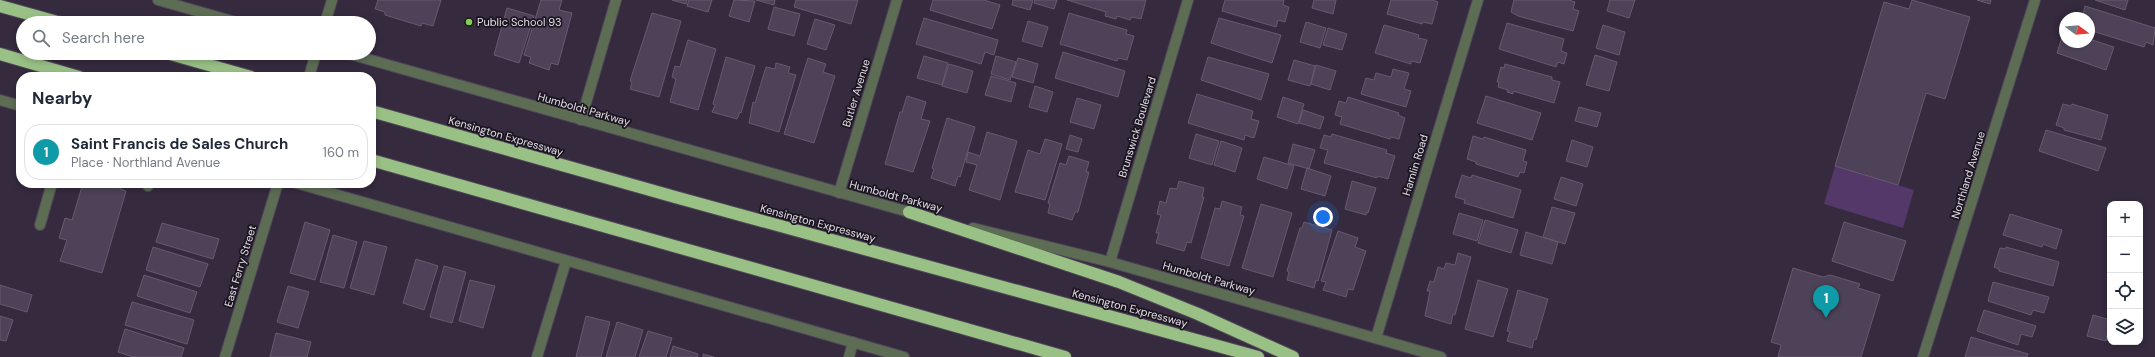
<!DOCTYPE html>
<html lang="en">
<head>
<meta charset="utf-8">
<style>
	:root { --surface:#fff; --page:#f2f2f3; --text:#1f2937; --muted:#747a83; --line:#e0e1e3; --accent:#4b7442 }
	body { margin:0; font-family:"DM Sans",sans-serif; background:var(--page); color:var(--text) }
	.controls { position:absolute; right:12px; bottom:12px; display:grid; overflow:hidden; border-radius:8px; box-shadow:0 2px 6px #0003 }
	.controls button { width:36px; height:36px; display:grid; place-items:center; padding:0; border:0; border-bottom:1px solid var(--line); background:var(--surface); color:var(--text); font:20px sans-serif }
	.compass { position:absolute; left:2059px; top:12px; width:36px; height:36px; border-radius:50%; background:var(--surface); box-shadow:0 2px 6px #0003; rotate:106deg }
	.you { position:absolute; left:1323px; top:217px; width:14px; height:14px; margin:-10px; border:3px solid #fff; border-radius:50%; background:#1a73e8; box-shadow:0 0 0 6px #1a73e833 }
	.badge { display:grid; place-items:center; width:26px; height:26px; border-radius:50%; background:var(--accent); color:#fff; font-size:13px; font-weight:700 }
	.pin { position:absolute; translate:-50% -33px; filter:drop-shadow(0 1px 2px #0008) }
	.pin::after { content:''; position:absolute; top:21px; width:14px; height:12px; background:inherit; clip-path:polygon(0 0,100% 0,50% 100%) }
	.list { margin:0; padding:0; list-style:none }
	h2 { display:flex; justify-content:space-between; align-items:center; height:52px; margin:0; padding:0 16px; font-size:17px }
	h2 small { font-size:13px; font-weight:400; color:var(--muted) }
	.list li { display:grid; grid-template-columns:26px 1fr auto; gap:12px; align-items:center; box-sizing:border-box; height:56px; margin:0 8px 8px; padding:0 8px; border:1px solid var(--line); border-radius:16px }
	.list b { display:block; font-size:15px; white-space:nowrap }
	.list p { margin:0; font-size:13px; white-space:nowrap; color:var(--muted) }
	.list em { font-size:13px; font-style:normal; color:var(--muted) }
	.icon { flex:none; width:22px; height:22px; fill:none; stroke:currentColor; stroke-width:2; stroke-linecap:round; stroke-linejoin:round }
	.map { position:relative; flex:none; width:2155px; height:357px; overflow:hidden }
	.search { position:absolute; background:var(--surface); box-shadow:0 2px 6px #0003; left:16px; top:16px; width:360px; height:44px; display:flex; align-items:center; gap:10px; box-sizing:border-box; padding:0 14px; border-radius:22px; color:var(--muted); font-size:15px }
	.panel { position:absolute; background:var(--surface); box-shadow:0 2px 6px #0003; left:16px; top:72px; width:360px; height:116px; border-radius:16px }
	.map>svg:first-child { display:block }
</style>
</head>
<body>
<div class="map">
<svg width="2155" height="357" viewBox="0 0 2155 357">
	<rect width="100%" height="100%" fill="#352a3e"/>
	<!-- green -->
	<path fill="#543869" d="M1835,166L1914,190L1903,228L1824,204Z"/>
	<!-- building -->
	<path fill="#4d4257" stroke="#665a71" d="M378,0H441L433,26L422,23L421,26L385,15V12L375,9Z
		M541,0H562L559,10L572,13L558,65L551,63L549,70L529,63L531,57L524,55Z
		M672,0H687L686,4Z
		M689,0H712L708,12L687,6Z
		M734,0L755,1L749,22L729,16Z
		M756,0H775L774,5Z
		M796,0H858L851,24L794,7Z
		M933,0H984L1000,5L992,29L930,10Z
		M1013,0H1033L1030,10L1012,5Z
		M1035,0H1057L1054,9L1034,3Z
		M1067,0H1146L1141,19L1132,17L1130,20L1117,16L1116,19L1105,16L1106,12Z
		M1225,0H1284L1283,5L1289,7L1285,22L1278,20L1276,27L1222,11Z
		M1314,0H1336L1333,14L1312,8Z
		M1391,0H1432L1438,2L1432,24L1423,22L1422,24L1387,14Z
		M1514,0H1569L1575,2L1573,9L1579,11L1573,31L1518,16L1511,12Z
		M1610,0H1635L1629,18L1607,11Z
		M1912,0L1970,17L1945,99L1926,93L1898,185L1835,166L1884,2L1909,9Z
		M1977,0H1991L1990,4Z
		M2095,0H2128L2125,10Z
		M2085,6L2155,28L2153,45L2146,42L2144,47L2089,30V18H2082Z
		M774,7L800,14L794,36L768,29Z
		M507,8L534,16L519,63L494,55Z
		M652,13L681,21L659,97L630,89L632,82L630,81Z
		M1069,13L1127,30L1126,34L1134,36L1127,60L1118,58L1117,61L1060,44Z
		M924,18L998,40L994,55L985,52L981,64L916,44Z
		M1219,18L1281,35L1272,63L1211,43Z
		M815,19L835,25L826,50L807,44Z
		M1028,21L1048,27L1042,47L1022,41Z
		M1306,22L1326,28L1320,48L1300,42Z
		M1507,23L1564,39L1561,51L1567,53L1564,64L1558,62L1556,67L1499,49Z
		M1384,25L1419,35L1418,38L1427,40L1420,63L1411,61V64L1375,53Z
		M1603,25L1625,32L1619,55L1596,48Z
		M1328,28L1347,34L1342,50L1323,45Z
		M2064,31L2065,42H2089V39L2114,47L2106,70L2057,53Z
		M688,40L716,49L698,110L670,102L676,79L672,77L675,66L680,67Z
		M1063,52L1125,71L1118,97L1055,78Z
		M1595,55L1617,62L1609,91L1586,85Z
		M924,56L948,63L942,85L917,78Z
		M996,56L1016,62L1010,80L991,74Z
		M726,57L755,66L741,113L740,112L737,119L712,112L715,105L713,104Z
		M1208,57L1269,74L1261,100L1201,80Z
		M808,58L826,64L823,72L835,76L814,143L784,134Z
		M1018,58L1038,64L1033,83L1012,77Z
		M1294,60L1315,66L1310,86L1288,80Z
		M776,63L790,67L788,73L796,75L779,132L749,123L753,102L755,103L766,67L775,69Z
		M949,64L973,71L967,93L942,86Z
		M1505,64L1552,77V80L1560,82L1554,103L1513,91V94L1507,92L1508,90L1498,87L1499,82H1497L1501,67L1504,68Z
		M1316,65L1336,71L1330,90L1311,84Z
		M1393,69L1409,73L1404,89L1411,91L1406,107L1361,94L1366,78L1374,80L1376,73L1391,77Z
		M991,76L1016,83L1011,102L985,95Z
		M1035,86L1053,92L1047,112L1029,107Z
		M1197,94L1253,111L1251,119L1259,121L1254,138L1245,135L1244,140L1188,123Z
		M907,96L926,102L921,119L930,121L913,172L885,164L900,112H902Z
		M1486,96L1541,113L1532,140L1477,123Z
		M1283,97L1304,104L1298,124L1277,117Z
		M1348,97L1399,113L1398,115L1405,118L1399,139L1391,137L1390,139L1340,124L1342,117L1335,115L1339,101L1346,103Z
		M1077,98L1101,105L1094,129L1070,122Z
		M2063,104L2071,106L2072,104L2108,115L2101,140L2064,130V128L2056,125Z
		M1579,107L1601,113L1597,127L1575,121Z
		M1303,110L1324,117L1320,129L1299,123Z
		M947,118L975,127L960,177L958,176L955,186L931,178L934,169L932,168Z
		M2046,130L2106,148L2098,171L2039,151Z
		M987,132L1017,141L1000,200L969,190L977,165L966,162L968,152L980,156Z
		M1196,134L1219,141L1212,165L1189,158Z
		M1332,134L1387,150L1386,153L1395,156L1388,179L1378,176L1377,178L1324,163L1328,150L1320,148L1324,135L1331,137Z
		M1070,135L1082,139L1078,152L1066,149Z
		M1473,136L1483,139L1484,137L1526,150L1523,161L1527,162L1524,173L1520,172L1518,177L1476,164V162L1467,159Z
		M1045,139L1062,144L1045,200L1015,192L1028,150L1040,154Z
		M1572,140L1593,147L1587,167L1566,161Z
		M1221,141L1242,148L1235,172L1214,165Z
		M1293,144L1315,150L1309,169L1288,163Z
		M1069,156L1089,162L1086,172H1089L1078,212H1075L1072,220L1048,213L1050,204L1048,203L1060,163L1066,165Z
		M1264,157L1294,166L1287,189L1257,179Z
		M1307,168L1331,176L1325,196L1301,189Z
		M1462,175L1471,178L1472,175L1521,190L1513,218L1464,203L1465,200L1455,197Z
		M1561,177L1583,184L1576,206L1554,199Z
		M1179,181L1204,188L1202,197H1204L1191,243L1187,242L1184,251L1156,243L1159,233H1156L1161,215L1157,214L1160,201L1166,203L1170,188L1177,189Z
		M1352,181L1376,188L1368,213L1366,212V215L1345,209Z
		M83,183H122L120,189L126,191L102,273L60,261L67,240L59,238L65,218L72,220Z
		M1222,201L1242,207L1240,215L1244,216L1229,266L1201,258L1215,208L1220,209Z
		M1261,204L1292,213L1273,277L1242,268Z
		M1552,207L1575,213L1565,244L1543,237Z
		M1459,213L1483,220L1477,241L1453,234Z
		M2010,214L2062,230L2056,249L2043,244L2042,247L2003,235Z
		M1485,220L1518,230L1511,253L1478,243Z
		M305,222L330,230L315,280L290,273Z
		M1304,222L1332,230L1318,281L1316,280L1314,288L1287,280L1289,272L1287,271L1300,228H1302Z
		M1844,222L1906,241L1893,281L1832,261Z
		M162,223L219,239L213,259L156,242Z
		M1338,231L1358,238L1355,247L1366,251L1353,290L1348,289L1346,297L1323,290L1326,282L1321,281Z
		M1526,232L1558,242L1552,264L1520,255Z
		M333,235L357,242L344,288L320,282Z
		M364,241L387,247L374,295L350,288Z
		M153,247L208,264L200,287L146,270Z
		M2006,247L2059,262L2053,286L1999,271V269L1994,267L2000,248L2006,249Z
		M1458,253L1471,257L1455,315L1453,314L1451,324L1425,316L1430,291H1427L1430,281L1434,282L1438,267L1444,269L1446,263L1455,265Z
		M416,259L438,266L424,310L403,303Z
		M444,266L466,272L452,323L430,317Z
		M1793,268L1823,277L1830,275L1860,284L1858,288L1880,295L1861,357H1778L1781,345L1771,342Z
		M144,275L197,292L190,313L137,296Z
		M470,280L495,286L483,328L459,321Z
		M1478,280L1508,289L1493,337L1465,329Z
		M1993,282L2049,297L2044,313L2033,310L2031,315L1988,301Z
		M0,285L32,295L27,312L0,304Z
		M288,286L309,292L298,328L277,322Z
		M1518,290L1548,299L1536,340L1534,339L1532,348L1507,341L1510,332L1507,331Z
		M132,302L194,320L187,344L125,325Z
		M1984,310L2036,326L2032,337L2021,334L2018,345L1977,331Z
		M2093,315L2110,320L2106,341L2087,336Z
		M0,316L13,320L6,341L0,340Z
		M586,316L610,322L601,357H576Z
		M617,322L643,330L635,357H606Z
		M125,329L184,348L181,357H133L118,352Z
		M648,331L672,338L666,357H639Z
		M276,333L311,342L307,357H270Z
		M1971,337L2028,354L2027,357H1965Z
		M673,346L698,354L697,357H670Z
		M703,354L714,357H703Z"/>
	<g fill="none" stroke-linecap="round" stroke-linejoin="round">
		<defs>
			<path id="service" d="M148,186L149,183
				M40,225L52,183"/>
			<path id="minor" d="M581,120L616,0
				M839,193L897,0
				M1110,262L1188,0
				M1376,338L1478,0
				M537,357L566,261
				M849,357L853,342
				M1923,357L2035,0"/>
			<path id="tertiary" d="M158,0L239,23
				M325,23L332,0
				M346,53L916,214
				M309,77L316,53
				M0,100L21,106
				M296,183L904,357
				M973,228L1110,262L1441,357
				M225,357L278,183"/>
			<path id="motorway" d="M0,6L61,23
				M167,53L251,77
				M0,54L79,77
				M371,111L675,197L1258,357
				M371,160L1065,357
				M909,212L1119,282L1198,314L1293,357"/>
		</defs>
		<!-- service casing -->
		<use href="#service" stroke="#514659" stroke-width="12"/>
		<!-- minor casing -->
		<use href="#minor" stroke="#514659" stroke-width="12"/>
		<!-- tertiary casing -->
		<use href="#tertiary" stroke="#514659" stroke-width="12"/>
		<!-- motorway casing -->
		<use href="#motorway" stroke="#514659" stroke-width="14"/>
		<!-- service -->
		<use href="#service" stroke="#5c6d54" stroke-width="10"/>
		<!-- minor -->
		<use href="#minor" stroke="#5c6d54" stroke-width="10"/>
		<!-- tertiary -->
		<use href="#tertiary" stroke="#5c6d54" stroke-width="10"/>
		<!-- motorway -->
		<use href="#motorway" stroke="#99c185" stroke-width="12"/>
	</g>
	<!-- markers -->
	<circle fill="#81d050" stroke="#1a151e" stroke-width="1.5" cx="469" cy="22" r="4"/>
	<g text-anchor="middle" stroke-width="3.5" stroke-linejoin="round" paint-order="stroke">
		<!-- poi labels -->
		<g font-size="11" fill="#e3dce9" stroke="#1a151e" text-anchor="start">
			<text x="477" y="26">Public School 93</text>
		</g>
		<!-- street labels -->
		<g font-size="11" fill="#e3dce9" stroke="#1a151e">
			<text transform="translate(856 93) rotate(-73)" y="4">Butler Avenue</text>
			<text transform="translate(584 109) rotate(16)" y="4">Humboldt Parkway</text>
			<text transform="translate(1137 127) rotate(-73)" y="4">Brunswick Boulevard</text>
			<text transform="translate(506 136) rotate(16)" y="4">Kensington Expressway</text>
			<text transform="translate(1415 165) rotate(-73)" y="4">Hamlin Road</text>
			<text transform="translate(1968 175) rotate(-73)" y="4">Northland Avenue</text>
			<text transform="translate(896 196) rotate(15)" y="4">Humboldt Parkway</text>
			<text transform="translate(818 223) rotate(15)" y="4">Kensington Expressway</text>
			<text transform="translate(240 266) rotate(-73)" y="4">East Ferry Street</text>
			<text transform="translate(1209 278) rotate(16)" y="4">Humboldt Parkway</text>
			<text transform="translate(1130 308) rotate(15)" y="4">Kensington Expressway</text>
		</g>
	</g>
</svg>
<div class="controls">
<button>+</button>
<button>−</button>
<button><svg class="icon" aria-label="locate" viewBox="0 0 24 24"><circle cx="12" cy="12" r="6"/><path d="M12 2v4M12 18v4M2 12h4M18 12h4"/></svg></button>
<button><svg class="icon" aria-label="layers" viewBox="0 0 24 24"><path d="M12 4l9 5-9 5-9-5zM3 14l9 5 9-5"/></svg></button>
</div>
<svg class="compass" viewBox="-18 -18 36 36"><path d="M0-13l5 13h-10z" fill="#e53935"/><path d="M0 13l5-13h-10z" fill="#747a83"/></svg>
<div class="you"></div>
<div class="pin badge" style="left:1826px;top:318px;background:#0f9aa8">1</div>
<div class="search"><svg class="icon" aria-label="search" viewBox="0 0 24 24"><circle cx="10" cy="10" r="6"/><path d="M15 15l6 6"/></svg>Search here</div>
<section class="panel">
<h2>Nearby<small></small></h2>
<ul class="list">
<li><span class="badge" style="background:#0f9aa8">1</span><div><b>Saint Francis de Sales Church</b><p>Place · Northland Avenue</p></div><em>160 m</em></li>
</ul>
</section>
</div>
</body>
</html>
